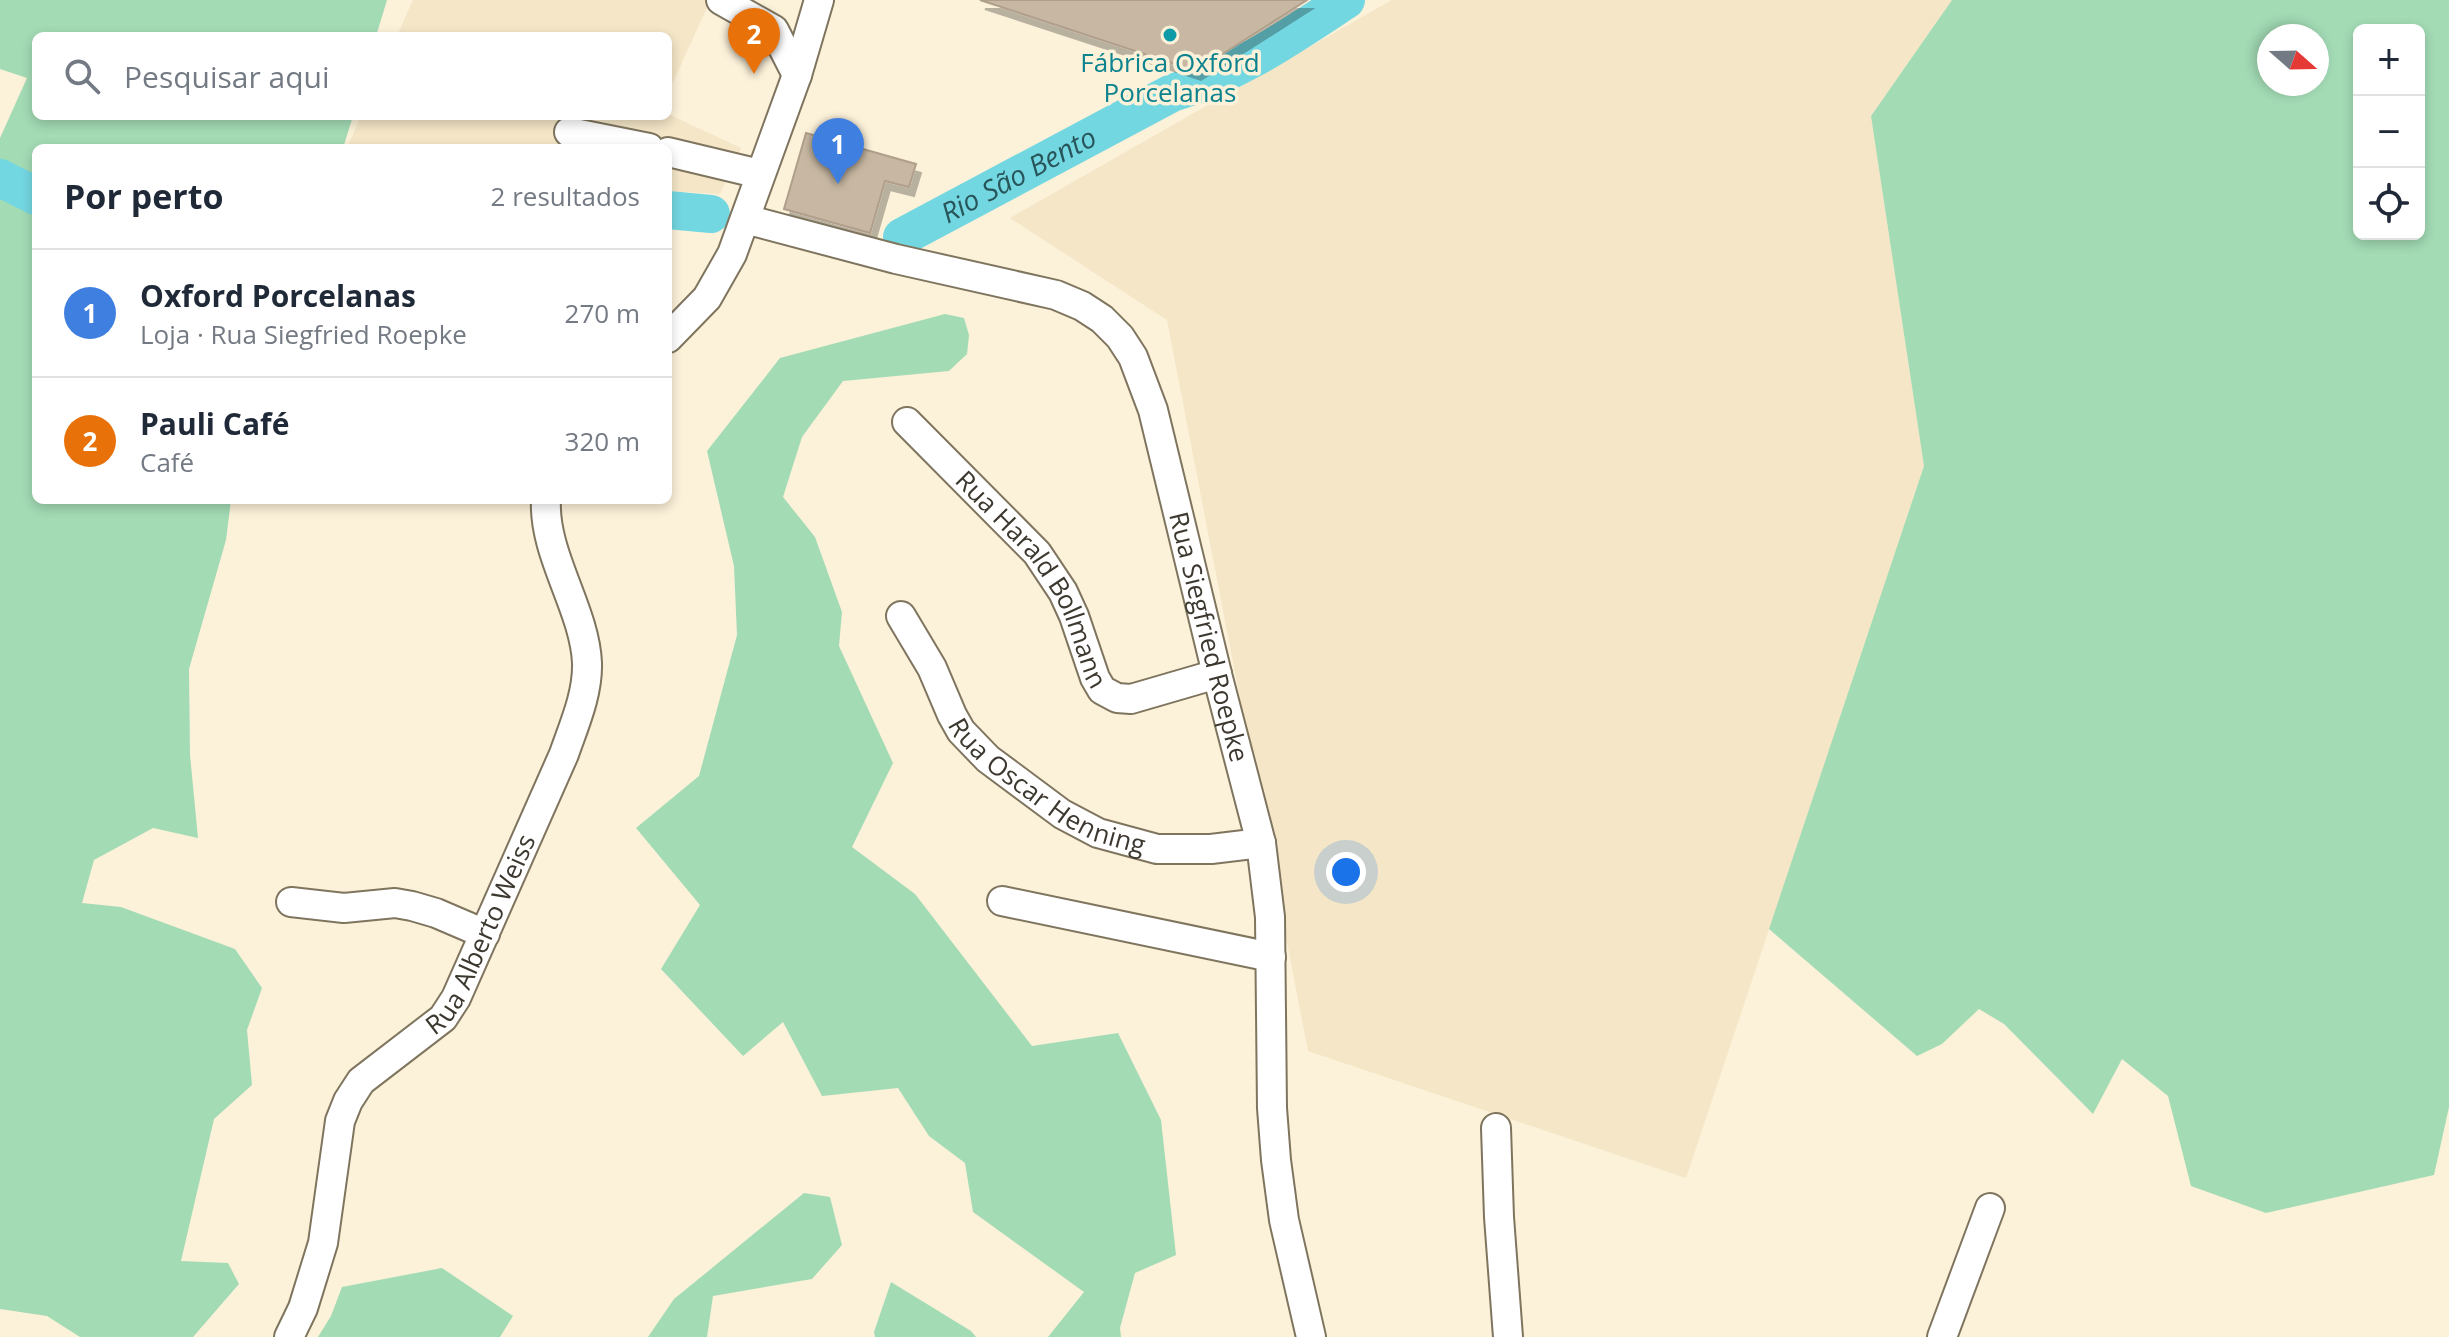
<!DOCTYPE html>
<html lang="pt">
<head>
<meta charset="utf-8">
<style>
	:root { --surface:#fff; --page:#f2f2f3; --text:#1f2937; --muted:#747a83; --line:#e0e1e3; --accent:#873f20 }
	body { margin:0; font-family:"Open Sans",sans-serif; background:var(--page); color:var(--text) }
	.controls { position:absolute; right:24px; top:24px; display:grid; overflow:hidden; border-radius:12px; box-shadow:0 4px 12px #0003 }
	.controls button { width:72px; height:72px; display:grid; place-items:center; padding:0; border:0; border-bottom:2px solid var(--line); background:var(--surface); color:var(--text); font:40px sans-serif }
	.compass { position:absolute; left:2257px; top:24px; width:72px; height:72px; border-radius:50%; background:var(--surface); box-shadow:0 4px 12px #0003; rotate:110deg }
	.you { position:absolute; left:1346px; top:872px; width:28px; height:28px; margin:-20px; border:6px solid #fff; border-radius:50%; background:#1a73e8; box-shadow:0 0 0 12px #1a73e833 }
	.badge { display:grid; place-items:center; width:52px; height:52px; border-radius:50%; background:var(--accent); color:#fff; font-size:26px; font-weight:700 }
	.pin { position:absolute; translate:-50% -66px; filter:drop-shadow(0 2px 4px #0008) }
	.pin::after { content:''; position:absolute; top:42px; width:28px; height:24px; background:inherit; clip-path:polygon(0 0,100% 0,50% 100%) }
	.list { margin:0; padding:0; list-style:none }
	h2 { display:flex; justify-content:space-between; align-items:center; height:104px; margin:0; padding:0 32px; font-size:34px }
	h2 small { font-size:26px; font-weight:400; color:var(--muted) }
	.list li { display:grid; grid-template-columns:52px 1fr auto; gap:24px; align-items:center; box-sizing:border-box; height:128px; padding:0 32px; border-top:2px solid var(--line) }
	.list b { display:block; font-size:30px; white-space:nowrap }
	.list p { margin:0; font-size:26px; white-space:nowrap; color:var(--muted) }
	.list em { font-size:26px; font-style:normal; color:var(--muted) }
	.icon { flex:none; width:44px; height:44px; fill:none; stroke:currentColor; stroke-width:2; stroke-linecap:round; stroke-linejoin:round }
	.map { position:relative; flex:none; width:2449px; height:1337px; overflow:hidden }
	.search { position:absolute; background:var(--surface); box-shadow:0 4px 12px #0003; left:32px; top:32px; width:640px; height:88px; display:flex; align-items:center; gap:20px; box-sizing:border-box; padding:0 28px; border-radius:12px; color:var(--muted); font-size:30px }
	.panel { position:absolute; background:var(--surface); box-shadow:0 4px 12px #0003; left:32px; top:144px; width:640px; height:360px; border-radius:12px }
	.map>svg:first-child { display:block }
</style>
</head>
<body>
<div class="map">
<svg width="2449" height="1337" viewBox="0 0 2449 1337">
	<defs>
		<filter id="shadow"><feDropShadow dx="5" dy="9" stdDeviation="0" flood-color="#0004"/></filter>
	</defs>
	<rect width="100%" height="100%" fill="#fcf1d9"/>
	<!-- built -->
	<path fill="#f4e6c7" d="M413,0H708L710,1L668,93V36H397Z
		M1392,0H1952L1871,116L1924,466L1686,1178L1308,1051L1167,320L1010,218Z
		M668,114L741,148L720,194L668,191V148H347L361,116Z"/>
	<!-- green -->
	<path fill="#a3dbb5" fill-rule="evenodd" d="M0,0H387L376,36H36V116H353L343,148H36V188L0,172V138L27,78L0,69Z
		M1952,0H2449V1107L2434,1175L2266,1213L2191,1186L2168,1096L2122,1059L2093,1114L2004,1024L1979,1009L1942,1044L1917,1056L1769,929L1924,466L1871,116ZM2419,30V234H2359V30ZM2269,36H2317V84H2269Z
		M0,198L36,208V500H231L226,540L189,669L190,755L198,838L153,828L94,860L82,903L121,907L235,949L262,988L247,1030L252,1085L214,1119L181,1261L228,1263L239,1284L193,1337H80L47,1316L0,1309Z
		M945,314L964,318L969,335L967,354L949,371L843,381L802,437L783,497L815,537L842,612L839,646L893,763L852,847L915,894L1032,1046L1118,1033L1161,1120L1176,1255L1135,1273L1120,1328L1121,1337H1048L1084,1292L973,1212L965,1163L929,1136L898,1088L822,1096L783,1022L743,1056L661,969L700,905L636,828L699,776L737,635L734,566L707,451L780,358Z
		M804,1193L830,1197L842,1245L812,1279L713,1296L707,1337H648L674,1299Z
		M442,1268L513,1316L500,1337H318L331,1316L342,1287Z
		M891,1282L971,1331L976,1337H875L874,1332Z"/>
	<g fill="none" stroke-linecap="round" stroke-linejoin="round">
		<!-- river -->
		<g stroke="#73d7e1" stroke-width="38">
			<path d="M0,178L36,196"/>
			<path d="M668,210L711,214"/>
			<path id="s1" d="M902,237L1172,93C1237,74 1290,37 1346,0"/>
		</g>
	</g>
	<!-- building -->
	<path fill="#c8b8a3" stroke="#af9f8b" stroke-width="2" filter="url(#shadow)" d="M980,0H1307L1196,71Z
		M830,124L839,127L840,132L837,137L825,135Z
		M806,133L916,164L909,187L885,181L870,233L784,209Z"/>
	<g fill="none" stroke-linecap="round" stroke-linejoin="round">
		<defs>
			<g id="minor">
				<path d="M721,0L774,30L797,75"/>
				<path d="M569,132L649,148"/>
				<path d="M668,152L760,174"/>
				<path id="s2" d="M745,219L896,259L1056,295L1082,306L1102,319L1120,337L1133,357L1153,410L1217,674L1261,843L1270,917L1272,1108L1276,1160L1284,1220L1311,1337"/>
				<path d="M668,338L707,298L732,254L797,75L819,0"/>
				<path id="s3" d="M907,422L1037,553L1063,592L1074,616L1095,678L1102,690L1117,698L1131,699L1217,674"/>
				<path id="s4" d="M901,616L932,668L952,715L961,731L988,759L1062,814L1098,833L1157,849H1211L1261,843"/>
				<path d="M1002,901L1271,957"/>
				<path d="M291,902L344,908L395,903L412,906L436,913L485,934"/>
				<path d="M1496,1128L1499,1217L1508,1337"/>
				<path id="s5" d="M289,1337L303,1308L323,1243L340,1121L348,1101L361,1081L443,1018L456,998L564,754C574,725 588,694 587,663C585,610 543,554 546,500"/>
				<path d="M1942,1337L1990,1208"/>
			</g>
		</defs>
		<!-- minor casing -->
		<use href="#minor" stroke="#7f755f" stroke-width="32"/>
		<!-- minor -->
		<use href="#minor" stroke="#fff" stroke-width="28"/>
	</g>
	<!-- markers -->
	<circle fill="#0f9aa8" stroke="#fcf1d9" stroke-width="3" cx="1170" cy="35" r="8"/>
	<g text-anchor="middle" stroke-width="7" stroke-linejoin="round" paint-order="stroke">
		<!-- culture labels -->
		<g font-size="26" fill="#0d838f" stroke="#fcf1d9">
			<text x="1170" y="72">Fábrica Oxford<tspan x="1170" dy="30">Porcelanas</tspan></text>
		</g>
		<!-- street labels -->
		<g font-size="26" fill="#3d382f" stroke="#fcf1d9">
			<text dy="9" stroke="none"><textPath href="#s3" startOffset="204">Rua Harald Bollmann</textPath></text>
			<text dy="9" stroke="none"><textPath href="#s2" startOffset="712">Rua Siegfried Roepke</textPath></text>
			<text dy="9" stroke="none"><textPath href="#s4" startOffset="234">Rua Oscar Henning</textPath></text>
			<text dy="9" stroke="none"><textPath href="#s5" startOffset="464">Rua Alberto Weiss</textPath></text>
		</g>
		<!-- water labels -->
		<g font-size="28" font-style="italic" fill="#28555a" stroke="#fcf1d9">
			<text dy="10" stroke="none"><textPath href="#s1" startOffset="132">Rio São Bento</textPath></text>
		</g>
	</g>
</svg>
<div class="controls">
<button>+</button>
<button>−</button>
<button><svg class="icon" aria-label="locate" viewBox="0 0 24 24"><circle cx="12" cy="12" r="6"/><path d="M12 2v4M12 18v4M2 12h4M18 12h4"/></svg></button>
</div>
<svg class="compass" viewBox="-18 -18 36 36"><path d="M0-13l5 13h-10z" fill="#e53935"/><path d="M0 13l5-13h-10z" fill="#747a83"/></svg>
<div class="you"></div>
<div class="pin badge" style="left:838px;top:184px;background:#3f7fe0">1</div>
<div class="pin badge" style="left:754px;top:74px;background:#e8710a">2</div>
<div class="search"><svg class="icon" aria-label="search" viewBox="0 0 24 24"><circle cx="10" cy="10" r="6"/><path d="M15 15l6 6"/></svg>Pesquisar aqui</div>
<section class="panel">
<h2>Por perto<small>2 resultados</small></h2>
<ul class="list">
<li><span class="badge" style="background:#3f7fe0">1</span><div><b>Oxford Porcelanas</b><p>Loja · Rua Siegfried Roepke</p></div><em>270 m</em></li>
<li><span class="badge" style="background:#e8710a">2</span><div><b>Pauli Café</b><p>Café</p></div><em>320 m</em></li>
</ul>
</section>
</div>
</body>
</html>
